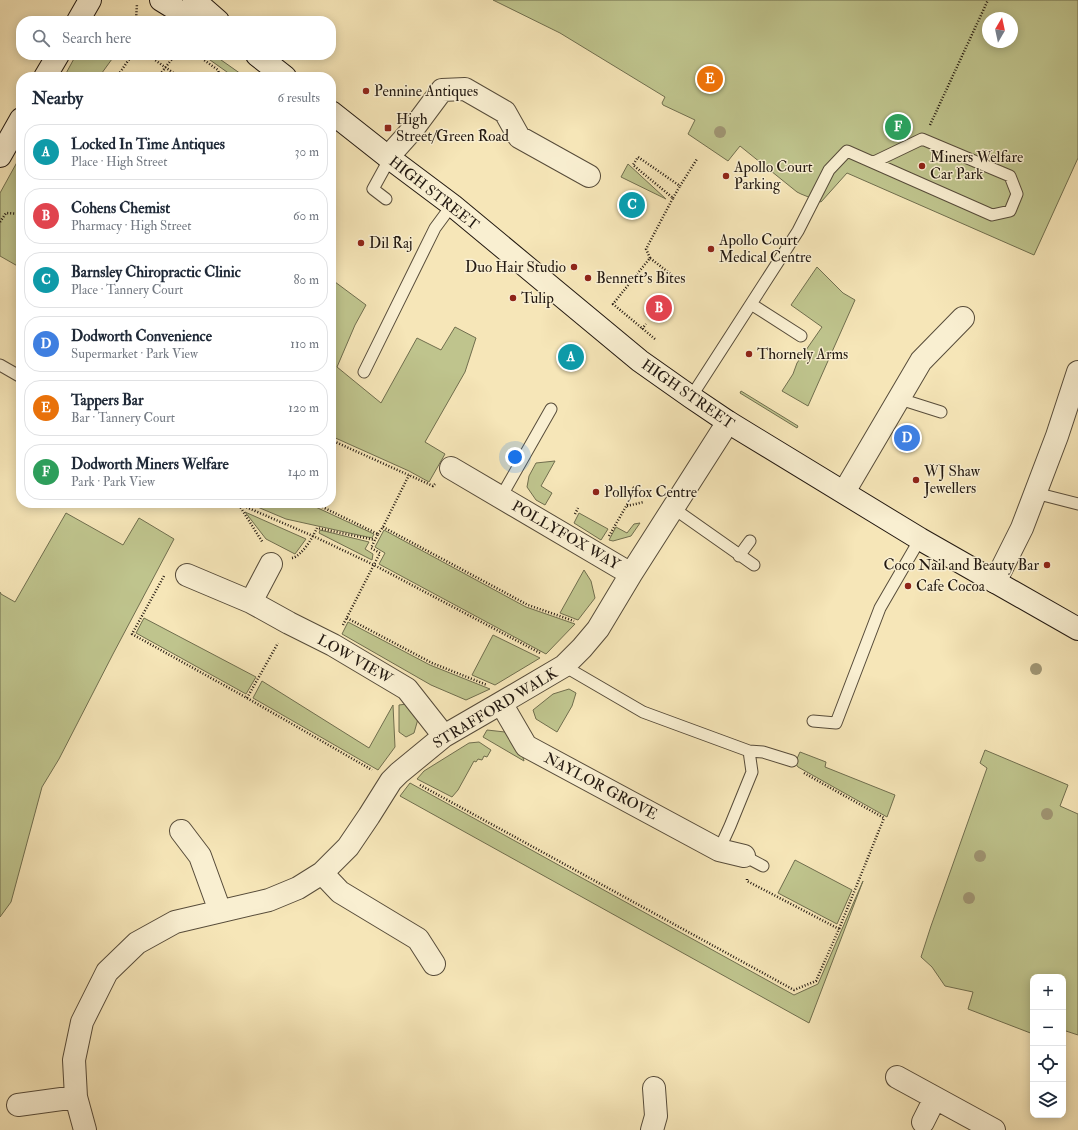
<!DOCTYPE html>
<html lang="en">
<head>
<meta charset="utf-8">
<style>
	:root { --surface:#fff; --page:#f2f2f3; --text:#1f2937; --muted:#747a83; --line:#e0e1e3; --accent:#d93025 }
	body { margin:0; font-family:"IM FELL Double Pica",serif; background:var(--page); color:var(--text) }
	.controls { position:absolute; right:12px; bottom:12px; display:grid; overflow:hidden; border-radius:8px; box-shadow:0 2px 10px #0003 }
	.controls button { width:36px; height:36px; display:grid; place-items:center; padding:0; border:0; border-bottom:1px solid var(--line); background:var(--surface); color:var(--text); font:20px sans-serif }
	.compass { position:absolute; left:982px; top:12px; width:36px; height:36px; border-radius:50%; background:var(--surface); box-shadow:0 2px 10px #0003; rotate:9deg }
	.you { position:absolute; left:515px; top:457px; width:14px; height:14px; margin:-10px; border:3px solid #fff; border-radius:50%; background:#1a73e8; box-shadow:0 0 0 6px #1a73e833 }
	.badge { display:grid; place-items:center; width:26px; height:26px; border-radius:50%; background:var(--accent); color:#fff; font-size:13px; font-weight:700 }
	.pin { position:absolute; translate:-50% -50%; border:2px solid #fff; box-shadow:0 1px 4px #0006 }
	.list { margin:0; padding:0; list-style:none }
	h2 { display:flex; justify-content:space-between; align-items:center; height:52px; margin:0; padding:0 16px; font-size:17px }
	h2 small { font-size:13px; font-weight:400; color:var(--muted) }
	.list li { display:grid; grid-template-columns:26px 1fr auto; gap:12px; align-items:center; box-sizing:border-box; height:56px; margin:0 8px 8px; padding:0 8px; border:1px solid var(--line); border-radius:16px }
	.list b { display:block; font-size:15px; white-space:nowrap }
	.list p { margin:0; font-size:13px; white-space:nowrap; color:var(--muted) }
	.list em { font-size:13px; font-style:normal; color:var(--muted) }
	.icon { flex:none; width:22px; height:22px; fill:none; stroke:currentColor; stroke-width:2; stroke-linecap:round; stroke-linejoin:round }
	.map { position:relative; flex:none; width:1078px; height:1130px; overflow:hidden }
	.search { position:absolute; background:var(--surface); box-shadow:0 2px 10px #0003; left:16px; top:16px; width:320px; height:44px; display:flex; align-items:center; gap:10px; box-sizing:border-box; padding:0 14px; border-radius:16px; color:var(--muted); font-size:15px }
	.panel { position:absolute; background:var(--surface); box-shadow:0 2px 10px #0003; left:16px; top:72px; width:320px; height:436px; border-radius:16px }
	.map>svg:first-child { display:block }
</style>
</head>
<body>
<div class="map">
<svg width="1078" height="1130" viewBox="0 0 1078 1130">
	<rect width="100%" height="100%" fill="#f6e6b8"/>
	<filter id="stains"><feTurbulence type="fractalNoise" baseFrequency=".005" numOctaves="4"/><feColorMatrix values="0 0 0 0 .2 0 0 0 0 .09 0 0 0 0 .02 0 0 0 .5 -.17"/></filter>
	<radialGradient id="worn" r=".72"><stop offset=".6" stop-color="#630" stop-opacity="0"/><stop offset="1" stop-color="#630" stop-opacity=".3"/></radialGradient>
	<!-- green -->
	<path fill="#bfc48d" stroke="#706e4e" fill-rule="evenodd" d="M493,0H1078V158L1034,255L847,173L821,202L801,194L797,192L740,146L728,161L688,134L695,120L663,105L662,103L665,97L560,33ZM988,18H1012V42H988Z
		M76,55H122L120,59H112L99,77H64Z
		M203,55H214L241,74L239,77H234Z
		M21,155V268L0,256V193Z
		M628,164L666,199L621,177Z
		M817,267L843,293L855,300L808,406L782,391L793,374L797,363L822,327L791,305Z
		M331,279L366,305L355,325L337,367L381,403L417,338L441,350L455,327L476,338L465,372L425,442L445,454L429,482L409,471L331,436Z
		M741,391L798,426L797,428L740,393Z
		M555,461L541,486L552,493L545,505L536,500L527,487L529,476L536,463Z
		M248,503H307L374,534L372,538L286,519Z
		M245,512L306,539L295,554L266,539Z
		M66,513L123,545L139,518L174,539L113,654L59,759L42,787L11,902L0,917V592L1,594L15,602Z
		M579,513L608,529L601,540L574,523Z
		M640,523L631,536L613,541L609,540L616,527L627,533L634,524Z
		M320,530L369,542L365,549L373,554L372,560L319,533Z
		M384,530L526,607L575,624L546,654L379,564L385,553L375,547Z
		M584,570L591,581L595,598L578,620L560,613Z
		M144,618L256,677L246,694L136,633Z
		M348,622L430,665L490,689L466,700L431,685L342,634Z
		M493,635L540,658L495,685L472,675Z
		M262,681L369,748L393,705L395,747L378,770L253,698Z
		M569,689L576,693L572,706L557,732L536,719L533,710L553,694Z
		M407,704L418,719L414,733L406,737L399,732V705Z
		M487,730L505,732L521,750L524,761L483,737Z
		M479,742L491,750L487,757L484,756L482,760L478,759L476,762L474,761L458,790L452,797L417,779L424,771L469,743Z
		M985,750L1068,785L1060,806L1078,814V1035L1063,1030V977H1033V1034L968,1009L973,992L945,986L932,967L921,957L931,926L987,768L980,763Z
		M800,752L826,762L825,767L895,795L887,817L798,767L795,763Z
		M410,783L794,995L818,984L863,881L809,1023L400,796Z
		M795,860L852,890L837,924L778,893Z"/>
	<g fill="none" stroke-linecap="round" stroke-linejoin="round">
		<defs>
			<path id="lane" d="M386,199L373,189L390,158
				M751,304L801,336
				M0,365L21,377
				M364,372L435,228L452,205
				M691,397L798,231L829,170L847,151L992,215L1010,211L1017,194L1010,176L922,139L874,162
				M900,399L941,412
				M1035,493L1078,504
				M501,497L551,409
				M673,508L754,565
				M739,556L750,541
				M564,666L643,712L749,751L752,772L730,826L719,850
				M813,721L836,723L880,608L920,539
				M749,751L763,752L792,761
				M744,856L763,866"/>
			<path id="street" d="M388,157L413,129L442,90L465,89L505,112L519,137L589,176
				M451,468L631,574
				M844,492L921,361L963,318
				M187,575L251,602L289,623L333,645L407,689L444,736
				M995,582L1022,528L1057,436L1078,372
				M251,602L271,564
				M501,703L526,746L719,850L744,856
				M181,831L200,856L220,911
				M322,873L340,892L418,939L434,964
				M897,1077L994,1130
				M18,1105L76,1097
				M923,1122L935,1098
				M85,1130L76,1097L74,1060L82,1022L107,972L137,943L175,922L269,900L298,888L322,873L348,847L369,816L391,781L399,773L444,736L501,703L564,666L582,648L598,629L631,574L728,422
				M652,1130L656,1116L654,1088"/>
			<path id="secondary" d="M161,0L195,21
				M194,0L218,21
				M78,21L90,0
				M257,55L285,77
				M45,77L58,55
				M331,112L388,157L452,205L640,361L691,397L728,422L920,539L1078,629
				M0,156L21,119"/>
		</defs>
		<!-- lane casing -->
		<use href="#lane" stroke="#574c3a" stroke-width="13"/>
		<!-- street casing -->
		<use href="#street" stroke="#574c3a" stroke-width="24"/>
		<!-- secondary casing -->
		<use href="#secondary" stroke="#221810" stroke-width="24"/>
		<!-- path -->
		<path stroke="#221810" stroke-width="2.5" stroke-dasharray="1 2" stroke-linecap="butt" d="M137,21L136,19L137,4
			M148,55L179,77
			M197,55L218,70L220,77
			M122,77L119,74L132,55
			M158,77L175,55
			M930,125L988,0
			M673,198L680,186
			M0,222L6,213L21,214
			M650,258L646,249L673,198L633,165L638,157L680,186L697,159
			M642,329L646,324
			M655,339L613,304L650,258L682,283
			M331,440L433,486L435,484
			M239,503V504L313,536L374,565L540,653
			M314,503L378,534L371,548L380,553L343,625
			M239,505L263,543
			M627,506L644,502
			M575,514L578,508
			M383,527L528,605L574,621
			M378,534L383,527L409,475
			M609,536L636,489L632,487
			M292,558C302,556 313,537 317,528L375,540
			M164,576L132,634L247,698L372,770
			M347,618L432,663L487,685
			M247,698L278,643
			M804,773L884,818L839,929
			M420,785L794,990L816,981L839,929L747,881V879"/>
		<!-- lane -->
		<use href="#lane" stroke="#f9efd1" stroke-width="11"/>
		<!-- street -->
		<use href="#street" stroke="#f9efd1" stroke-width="22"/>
		<!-- secondary -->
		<use href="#secondary" stroke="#f9efd1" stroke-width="22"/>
	</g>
	<!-- trees -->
	<g fill="#a09674">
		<circle cx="720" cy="132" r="6"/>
		<circle cx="1036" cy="669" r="6"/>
		<circle cx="1047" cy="814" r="6"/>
		<circle cx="980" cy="856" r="6"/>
		<circle cx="969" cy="898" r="6"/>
	</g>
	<!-- markers -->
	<g fill="#8f2418" stroke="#f9efd1" stroke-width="1.5">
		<circle cx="366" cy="91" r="4"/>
		<rect x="384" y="124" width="8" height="8" rx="2"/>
		<circle cx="922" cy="166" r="4"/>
		<circle cx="726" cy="176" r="4"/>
		<circle cx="361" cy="243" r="4"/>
		<circle cx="711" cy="249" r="4"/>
		<circle cx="574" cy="267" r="4"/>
		<circle cx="588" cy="278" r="4"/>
		<circle cx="513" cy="298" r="4"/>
		<circle cx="749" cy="354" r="4"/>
		<circle cx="916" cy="480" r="4"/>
		<circle cx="596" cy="492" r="4"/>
		<circle cx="1047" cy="565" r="4"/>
		<circle cx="908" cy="586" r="4"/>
	</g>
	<g text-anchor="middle" stroke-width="3" stroke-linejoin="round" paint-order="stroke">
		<!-- poi labels -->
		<g font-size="15" fill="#221810" stroke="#f9efd1" text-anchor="start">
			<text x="374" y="96">Pennine Antiques</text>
			<text x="396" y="124">High<tspan x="396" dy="17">Street/Green Road</tspan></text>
			<text x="930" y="162">Miners Welfare<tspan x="930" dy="17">Car Park</tspan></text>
			<text x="734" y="172">Apollo Court<tspan x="734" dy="17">Parking</tspan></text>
			<text x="719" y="245">Apollo Court<tspan x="719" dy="17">Medical Centre</tspan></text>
			<text x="369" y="248">Dil Raj</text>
			<text x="566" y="272" text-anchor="end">Duo Hair Studio</text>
			<text x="596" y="283">Bennett's Bites</text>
			<text x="521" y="303">Tulip</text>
			<text x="757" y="359">Thornely Arms</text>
			<text x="924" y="476">WJ Shaw<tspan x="924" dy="17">Jewellers</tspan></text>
			<text x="604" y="497">Pollyfox Centre</text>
			<text x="1039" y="570" text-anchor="end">Coco Nail and Beauty Bar</text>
			<text x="916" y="591">Cafe Cocoa</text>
		</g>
		<!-- street labels -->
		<g font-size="15" fill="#221810" stroke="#f9efd1">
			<text transform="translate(434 193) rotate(38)" y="5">HIGH STREET</text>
			<text transform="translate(688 394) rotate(35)" y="5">HIGH STREET</text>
			<text transform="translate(566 535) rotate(30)" y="5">POLLYFOX WAY</text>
			<text transform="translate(355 659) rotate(30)" y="5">LOW VIEW</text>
			<text transform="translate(495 708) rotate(-31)" y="5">STRAFFORD WALK</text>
			<text transform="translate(601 786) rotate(28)" y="5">NAYLOR GROVE</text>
		</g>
	</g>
	<rect width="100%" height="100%" filter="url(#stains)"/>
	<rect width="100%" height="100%" fill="url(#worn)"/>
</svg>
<div class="controls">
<button>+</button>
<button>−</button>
<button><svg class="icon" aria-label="locate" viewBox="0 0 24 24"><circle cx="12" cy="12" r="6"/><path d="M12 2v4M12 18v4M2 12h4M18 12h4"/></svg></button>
<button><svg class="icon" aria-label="layers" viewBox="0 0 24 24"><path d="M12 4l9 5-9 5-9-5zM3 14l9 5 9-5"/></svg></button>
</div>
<svg class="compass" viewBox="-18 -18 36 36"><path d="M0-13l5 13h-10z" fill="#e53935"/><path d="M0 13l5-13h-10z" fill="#747a83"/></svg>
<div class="you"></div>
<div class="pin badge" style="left:571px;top:357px;background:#0f9aa8">A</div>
<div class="pin badge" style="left:659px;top:308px;background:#e0444e">B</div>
<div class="pin badge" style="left:632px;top:205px;background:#0f9aa8">C</div>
<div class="pin badge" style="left:907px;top:438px;background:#3f7fe0">D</div>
<div class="pin badge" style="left:710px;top:79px;background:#e8710a">E</div>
<div class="pin badge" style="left:898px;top:127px;background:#2e9e5b">F</div>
<div class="search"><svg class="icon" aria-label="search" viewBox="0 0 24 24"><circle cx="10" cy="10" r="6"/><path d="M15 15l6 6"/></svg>Search here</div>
<section class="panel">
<h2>Nearby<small>6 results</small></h2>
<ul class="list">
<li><span class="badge" style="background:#0f9aa8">A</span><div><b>Locked In Time Antiques</b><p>Place · High Street</p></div><em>30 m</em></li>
<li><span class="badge" style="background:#e0444e">B</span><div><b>Cohens Chemist</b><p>Pharmacy · High Street</p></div><em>60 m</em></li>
<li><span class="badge" style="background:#0f9aa8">C</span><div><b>Barnsley Chiropractic Clinic</b><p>Place · Tannery Court</p></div><em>80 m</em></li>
<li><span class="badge" style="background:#3f7fe0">D</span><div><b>Dodworth Convenience</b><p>Supermarket · Park View</p></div><em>110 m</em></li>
<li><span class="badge" style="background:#e8710a">E</span><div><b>Tappers Bar</b><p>Bar · Tannery Court</p></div><em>120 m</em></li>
<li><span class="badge" style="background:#2e9e5b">F</span><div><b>Dodworth Miners Welfare</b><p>Park · Park View</p></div><em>140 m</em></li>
</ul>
</section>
</div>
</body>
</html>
